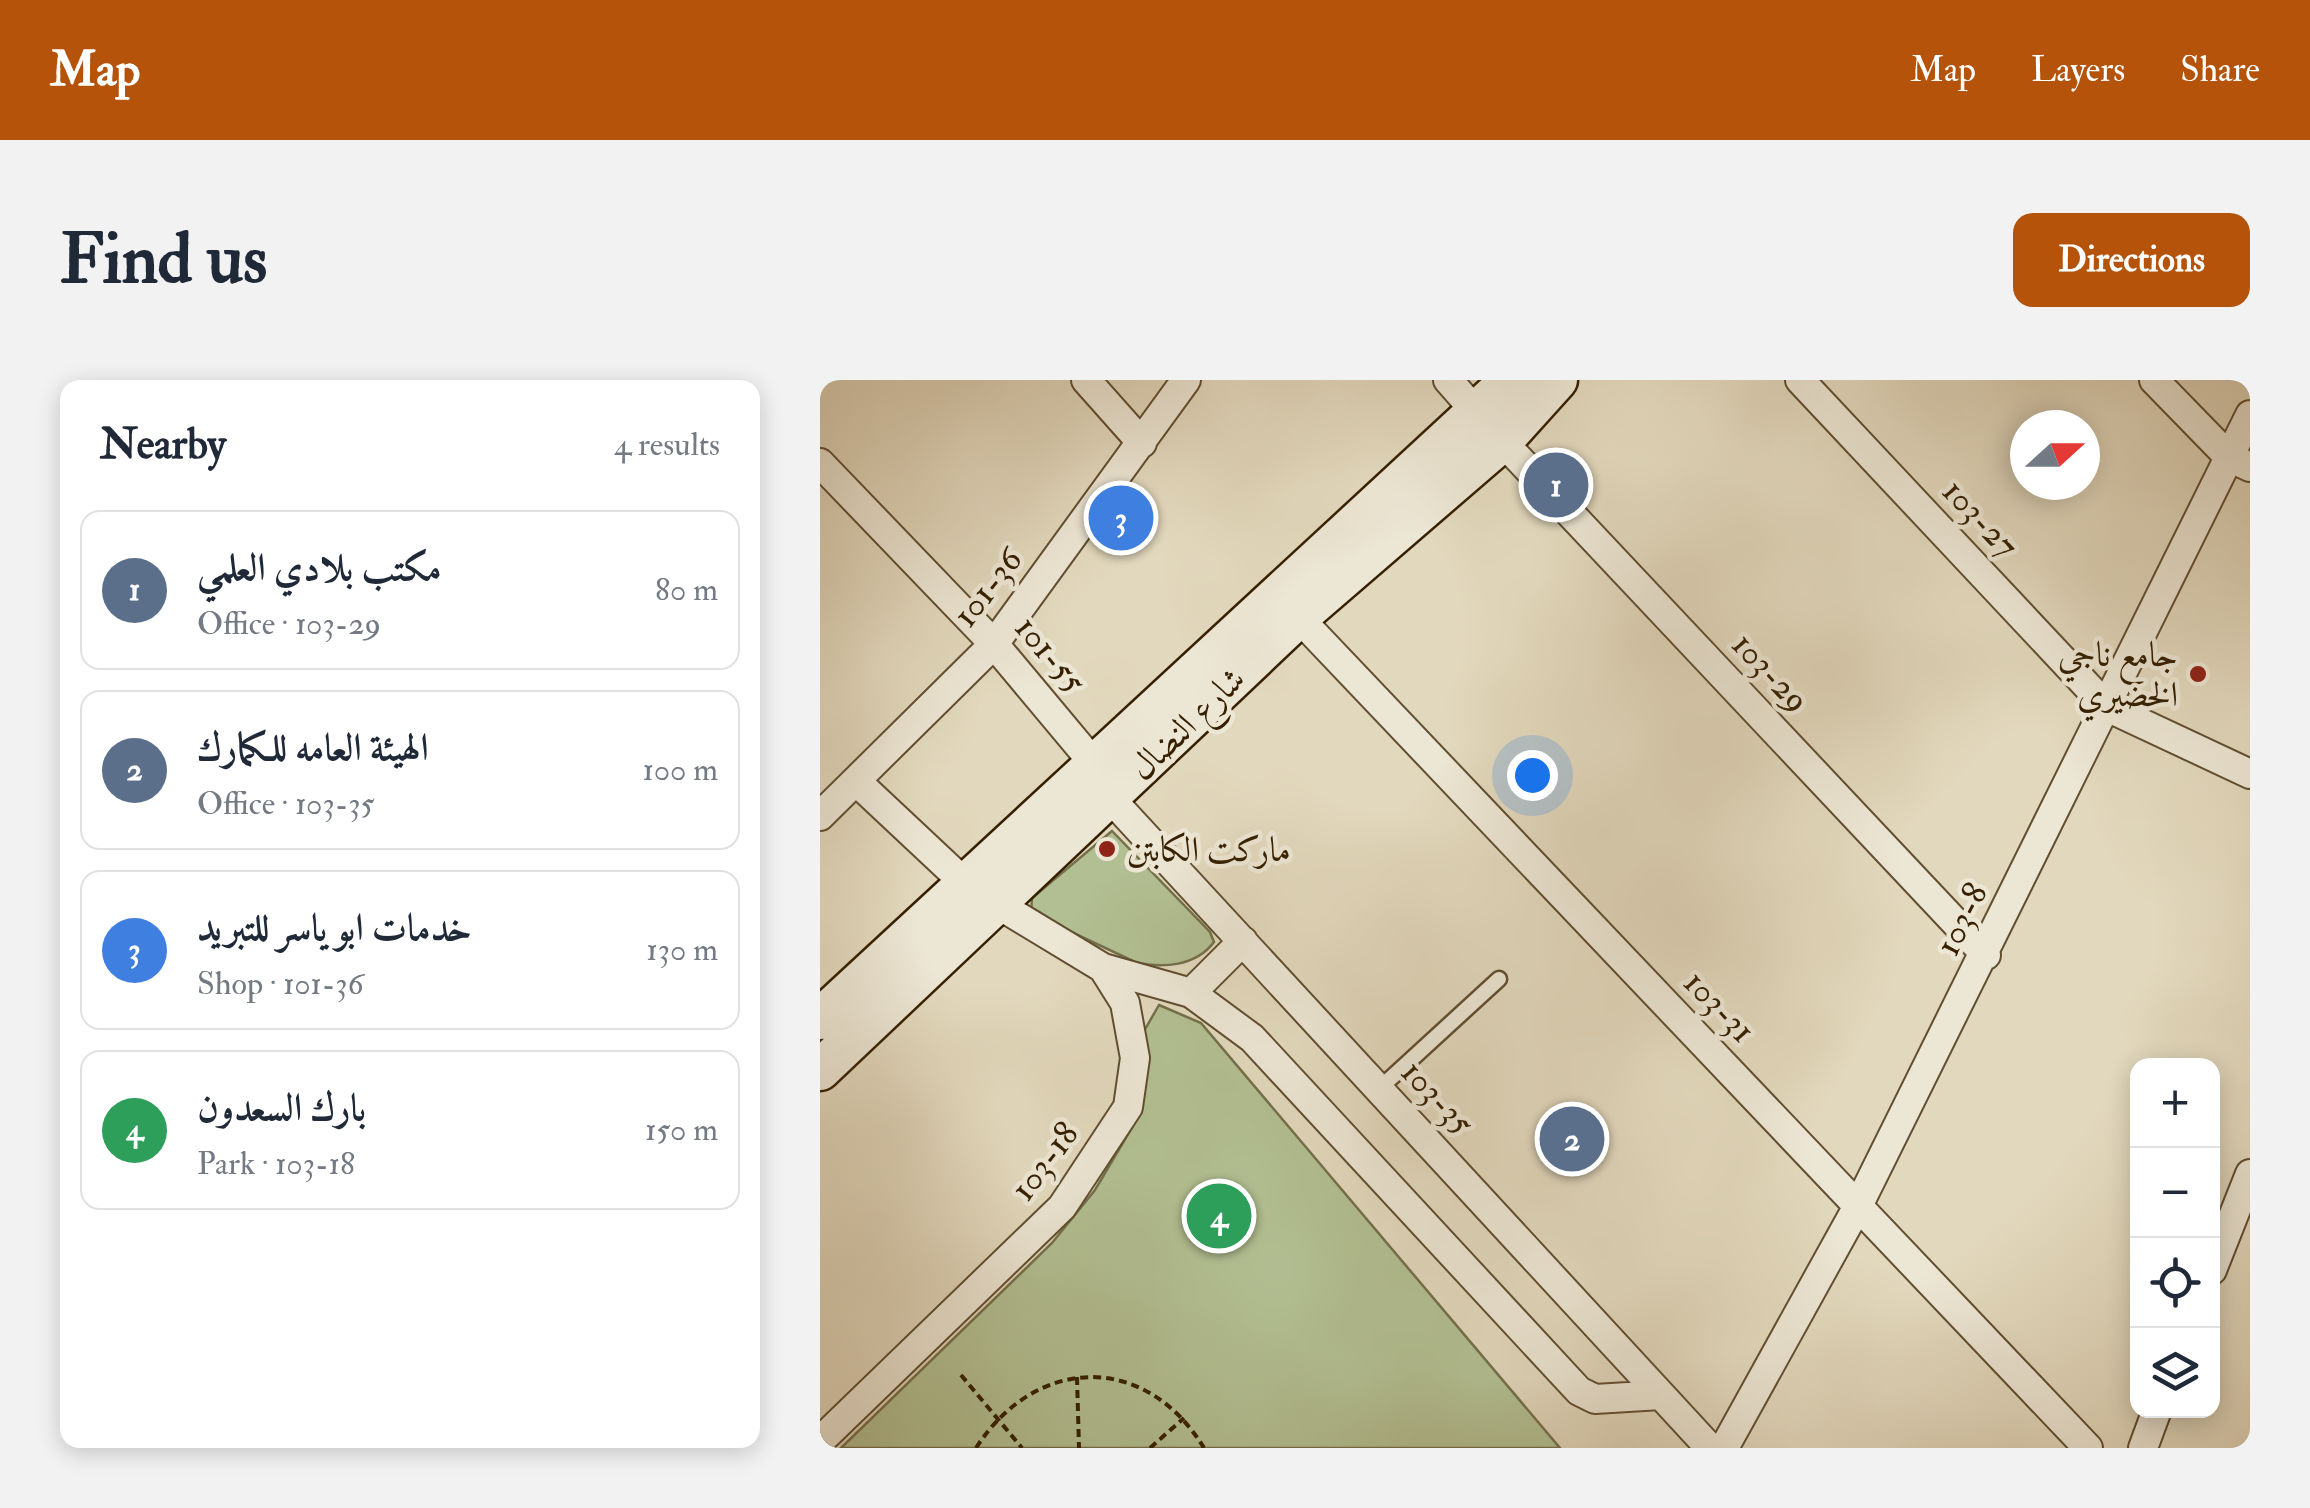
<!DOCTYPE html>
<html lang="en">
<head>
<meta charset="utf-8">
<style>
	:root { --surface:#fff; --page:#f2f2f3; --text:#1f2937; --muted:#747a83; --line:#e0e1e3; --accent:#b45309 }
	body { margin:0; font-family:"IM FELL Double Pica",Amiri,serif; background:var(--page); color:var(--text) }
	.controls { position:absolute; right:30px; bottom:30px; display:grid; overflow:hidden; border-radius:20px; box-shadow:0 5px 25px #0003 }
	.controls button { width:90px; height:90px; display:grid; place-items:center; padding:0; border:0; border-bottom:2px solid var(--line); background:var(--surface); color:var(--text); font:50px sans-serif }
	.compass { position:absolute; left:1190px; top:30px; width:90px; height:90px; border-radius:50%; background:var(--surface); box-shadow:0 5px 25px #0003; rotate:69deg }
	.you { position:absolute; left:712px; top:395px; width:35px; height:35px; margin:-25px; border:8px solid #fff; border-radius:50%; background:#1a73e8; box-shadow:0 0 0 15px #1a73e833 }
	.badge { display:grid; place-items:center; width:65px; height:65px; border-radius:50%; background:var(--accent); color:#fff; font-size:32px; font-weight:700 }
	.pin { position:absolute; translate:-50% -50%; border:5px solid #fff; box-shadow:0 2px 10px #0006 }
	.list { margin:0; padding:0; list-style:none }
	h2 { display:flex; justify-content:space-between; align-items:center; height:130px; margin:0; padding:0 40px; font-size:42px }
	h2 small { font-size:32px; font-weight:400; color:var(--muted) }
	.list li { display:grid; grid-template-columns:65px 1fr auto; gap:30px; align-items:center; box-sizing:border-box; height:160px; margin:0 20px 20px; padding:0 20px; border:2px solid var(--line); border-radius:20px }
	.list b { display:block; font-size:38px; white-space:nowrap }
	.list p { margin:0; font-size:32px; white-space:nowrap; color:var(--muted) }
	.list em { font-size:32px; font-style:normal; color:var(--muted) }
	.icon { flex:none; width:55px; height:55px; fill:none; stroke:currentColor; stroke-width:2; stroke-linecap:round; stroke-linejoin:round }
	.map { position:relative; flex:none; width:1430px; height:1068px; overflow:hidden; border-radius:20px }
	header { display:flex; align-items:center; gap:60px; box-sizing:border-box; height:140px; padding:0 50px; background:var(--accent); color:#fff }
	header strong { font-size:48px }
	nav { display:flex; gap:55px; margin-inline-start:auto; font-size:35px }
	.intro { display:flex; align-items:center; justify-content:space-between; box-sizing:border-box; height:240px; padding:0 60px }
	h1 { margin:0; font-size:70px }
	.button { padding:25px 45px; border-radius:20px; background:var(--accent); color:#fff; font-size:35px; font-weight:700 }
	main { display:flex; gap:60px; padding:0 60px }
	aside { flex:1; background:var(--surface); border-radius:20px; box-shadow:0 5px 25px #0003 }
	.map>svg:first-child { display:block }
</style>
</head>
<body>
<header>
<strong>Map</strong>
<nav><a>Map</a><a>Layers</a><a>Share</a></nav>
</header>
<div class="intro"><h1>Find us</h1><a class="button">Directions</a></div>
<main>
<aside>
<h2>Nearby<small>4 results</small></h2>
<ul class="list">
<li><span class="badge" style="background:#5c6f8a">1</span><div><b>مكتب بلادي العلمي</b><p>Office · 103-29</p></div><em>80 m</em></li>
<li><span class="badge" style="background:#5c6f8a">2</span><div><b>الهيئة العامه للكمارك</b><p>Office · 103-35</p></div><em>100 m</em></li>
<li><span class="badge" style="background:#3f7fe0">3</span><div><b>خدمات ابو ياسر للتبريد</b><p>Shop · 101-36</p></div><em>130 m</em></li>
<li><span class="badge" style="background:#2e9e5b">4</span><div><b>بارك السعدون</b><p>Park · 103-18</p></div><em>150 m</em></li>
</ul>
</aside>
<div class="map">
<svg width="1430" height="1068" viewBox="0 0 1430 1068">
	<rect width="100%" height="100%" fill="#e2d8bd"/>
	<filter id="stains"><feTurbulence type="fractalNoise" baseFrequency=".002" numOctaves="4"/><feColorMatrix values="0 0 0 0 .2 0 0 0 0 .09 0 0 0 0 .02 0 0 0 .5 -.17"/></filter>
	<radialGradient id="worn" r=".72"><stop offset=".6" stop-color="#630" stop-opacity="0"/><stop offset="1" stop-color="#630" stop-opacity=".3"/></radialGradient>
	<!-- green -->
	<path fill="#b2bf92" stroke="#74704a" stroke-width="2.5" d="M292,451L390,552L394,562C376,586 343,589 315,582L211,533L212,518Z
		M339,625L381,643L740,1068H21L232,863L275,810L314,744L320,658Z"/>
	<g fill="none" stroke-linecap="round" stroke-linejoin="round">
		<defs>
			<path id="lane" d="M559,709L679,599"/>
			<path id="street" d="M266,0L322,63
				M628,0L657,33
				M980,0L1287,327L1430,394
				M1334,0L1409,77L1430,87
				M682,61L1166,575
				M0,83L174,264L276,386
				M478,237L1268,1068
				M36,401L148,506
				M290,418L890,1068
				M0,436L174,264L366,0
				M283,588L371,613L432,658L759,1011L775,1019L841,1015
				M371,613L423,561
				M1392,890L1430,794
				M0,1061L242,827L308,727L315,678L305,623L283,588L179,525
				M904,1068L1038,826L1430,35
				M1323,1068L1337,1030"/>
			<path id="secondary" d="M0,639L691,0
				M0,690L478,237L682,61L737,0"/>
		</defs>
		<!-- lane casing -->
		<use href="#lane" stroke="#614e30" stroke-width="19"/>
		<!-- street casing -->
		<use href="#street" stroke="#614e30" stroke-width="32"/>
		<!-- secondary casing -->
		<use href="#secondary" stroke="#362001" stroke-width="45"/>
		<!-- path -->
		<path stroke="#362001" stroke-width="4" stroke-dasharray="8 5" stroke-linecap="butt" d="M141,995L202,1068
			M257,997L259,1068
			M156,1068C215,976 325,971 384,1068
			M330,1068L364,1038"/>
		<!-- lane -->
		<use href="#lane" stroke="#ece6d4" stroke-width="14"/>
		<!-- street -->
		<use href="#street" stroke="#ece6d4" stroke-width="28"/>
		<!-- secondary -->
		<use href="#secondary" stroke="#ece6d4" stroke-width="40"/>
	</g>
	<!-- markers -->
	<g fill="#8f2418" stroke="#ece6d4" stroke-width="4">
		<circle cx="1378" cy="294" r="10"/>
		<circle cx="287" cy="469" r="10"/>
	</g>
	<g text-anchor="middle" stroke-width="9" stroke-linejoin="round" paint-order="stroke">
		<!-- street labels -->
		<g font-size="35" fill="#362001" stroke="#ece6d4">
			<text transform="translate(1161 138) rotate(47)" y="12">103-27</text>
			<text transform="translate(167 207) rotate(-52)" y="12">101-36</text>
			<text transform="translate(231 274) rotate(50)" y="12">101-55</text>
			<text transform="translate(951 292) rotate(47)" y="12">103-29</text>
			<text transform="translate(367 343) rotate(-44)" y="12">شارع النضال</text>
			<text transform="translate(1141 539) rotate(-64)" y="12">103-8</text>
			<text transform="translate(900 626) rotate(46)" y="12">103-31</text>
			<text transform="translate(618 717) rotate(47)" y="12">103-35</text>
			<text transform="translate(224 781) rotate(-53)" y="12">103-18</text>
		</g>
		<!-- poi labels -->
		<g font-size="35" fill="#362001" stroke="#ece6d4" text-anchor="end">
			<text x="1358" y="286">جامع ناجي<tspan x="1358" dy="40">الخضيري</tspan></text>
			<text x="307" y="481" text-anchor="start">ماركت الكابتن</text>
		</g>
	</g>
	<rect width="100%" height="100%" filter="url(#stains)"/>
	<rect width="100%" height="100%" fill="url(#worn)"/>
</svg>
<div class="controls">
<button>+</button>
<button>−</button>
<button><svg class="icon" aria-label="locate" viewBox="0 0 24 24"><circle cx="12" cy="12" r="6"/><path d="M12 2v4M12 18v4M2 12h4M18 12h4"/></svg></button>
<button><svg class="icon" aria-label="layers" viewBox="0 0 24 24"><path d="M12 4l9 5-9 5-9-5zM3 14l9 5 9-5"/></svg></button>
</div>
<svg class="compass" viewBox="-18 -18 36 36"><path d="M0-13l5 13h-10z" fill="#e53935"/><path d="M0 13l5-13h-10z" fill="#747a83"/></svg>
<div class="you"></div>
<div class="pin badge" style="left:736px;top:105px;background:#5c6f8a">1</div>
<div class="pin badge" style="left:752px;top:759px;background:#5c6f8a">2</div>
<div class="pin badge" style="left:301px;top:138px;background:#3f7fe0">3</div>
<div class="pin badge" style="left:399px;top:836px;background:#2e9e5b">4</div>
</div>
</main>
</body>
</html>
